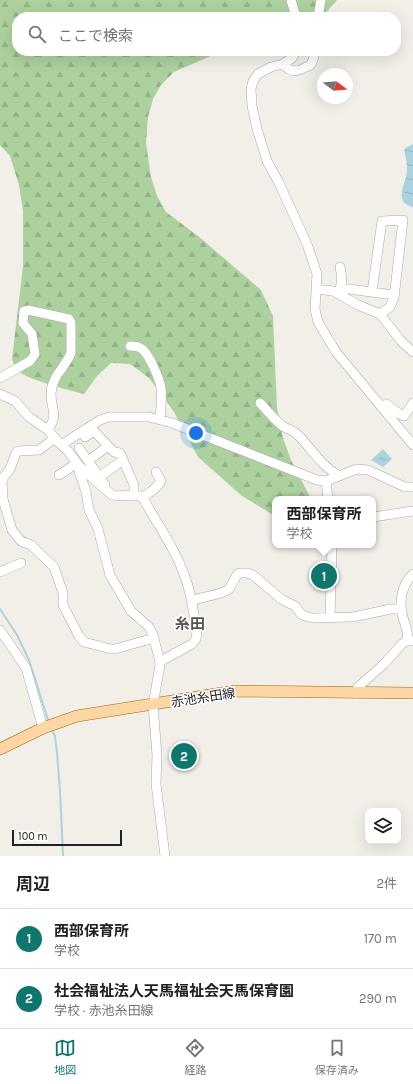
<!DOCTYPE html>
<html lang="ja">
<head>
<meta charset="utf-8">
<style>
	:root { --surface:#fff; --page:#f6f6f6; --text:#202124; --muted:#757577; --line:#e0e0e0; --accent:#0f766e }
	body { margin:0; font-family:Karla,"Noto Sans JP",sans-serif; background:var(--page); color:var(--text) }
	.controls { position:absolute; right:12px; bottom:12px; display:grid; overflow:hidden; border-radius:8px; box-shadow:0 4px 16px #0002 }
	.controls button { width:36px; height:36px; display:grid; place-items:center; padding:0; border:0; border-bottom:1px solid var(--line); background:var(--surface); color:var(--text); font:20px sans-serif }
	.compass { position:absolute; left:317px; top:68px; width:36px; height:36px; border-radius:50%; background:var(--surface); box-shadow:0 4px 16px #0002; rotate:106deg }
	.scale { position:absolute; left:12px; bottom:10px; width:110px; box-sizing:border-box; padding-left:4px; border:2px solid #222; border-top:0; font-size:11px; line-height:14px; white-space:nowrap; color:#222; -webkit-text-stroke:3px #fff; paint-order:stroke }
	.you { position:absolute; left:196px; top:433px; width:14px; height:14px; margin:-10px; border:3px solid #fff; border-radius:50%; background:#1a73e8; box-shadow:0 0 0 6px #1a73e833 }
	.badge { display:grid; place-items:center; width:26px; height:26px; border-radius:50%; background:var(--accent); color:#fff; font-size:13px; font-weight:700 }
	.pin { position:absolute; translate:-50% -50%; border:2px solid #fff; box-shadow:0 1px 4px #0006 }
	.popup { position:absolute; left:272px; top:496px; width:104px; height:52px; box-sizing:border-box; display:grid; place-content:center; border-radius:8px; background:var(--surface); filter:drop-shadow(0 1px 3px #0005); font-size:13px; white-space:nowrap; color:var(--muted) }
	.popup b { font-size:15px; color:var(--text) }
	.popup::after { content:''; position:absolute; left:50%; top:100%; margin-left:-8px; border:8px solid transparent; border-top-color:var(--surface) }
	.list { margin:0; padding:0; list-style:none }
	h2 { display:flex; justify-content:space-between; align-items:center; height:52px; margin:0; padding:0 16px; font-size:17px }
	h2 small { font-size:13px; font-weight:400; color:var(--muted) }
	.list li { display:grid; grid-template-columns:26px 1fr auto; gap:12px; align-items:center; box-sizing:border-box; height:60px; padding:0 16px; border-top:1px solid var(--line) }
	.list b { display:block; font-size:15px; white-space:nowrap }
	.list p { margin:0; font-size:13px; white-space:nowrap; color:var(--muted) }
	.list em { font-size:13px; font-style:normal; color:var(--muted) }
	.icon { flex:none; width:22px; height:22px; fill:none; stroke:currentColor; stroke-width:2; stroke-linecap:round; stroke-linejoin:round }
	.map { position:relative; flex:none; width:413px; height:856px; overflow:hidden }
	.search { position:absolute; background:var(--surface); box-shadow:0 4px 16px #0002; left:12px; right:12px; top:12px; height:44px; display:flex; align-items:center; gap:10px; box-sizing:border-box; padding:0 14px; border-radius:16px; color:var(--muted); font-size:15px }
	.sheet { height:172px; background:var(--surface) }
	nav { display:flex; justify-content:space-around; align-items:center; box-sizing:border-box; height:56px; border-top:1px solid var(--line); background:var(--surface); font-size:11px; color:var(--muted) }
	nav a { display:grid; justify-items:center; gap:2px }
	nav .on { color:var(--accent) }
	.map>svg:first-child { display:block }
</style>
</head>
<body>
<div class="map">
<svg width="413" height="856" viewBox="0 0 413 856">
	<defs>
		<pattern id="forest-firs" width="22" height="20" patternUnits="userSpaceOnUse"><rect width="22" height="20" fill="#add19e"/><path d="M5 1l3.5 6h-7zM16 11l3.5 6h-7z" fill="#95b388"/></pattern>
		<pattern id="water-ripples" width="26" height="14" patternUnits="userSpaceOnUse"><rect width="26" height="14" fill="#aad3df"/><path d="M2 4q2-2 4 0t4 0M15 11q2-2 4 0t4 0" fill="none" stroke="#92b5bf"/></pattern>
	</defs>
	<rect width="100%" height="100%" fill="#f2efe9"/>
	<!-- forest -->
	<path fill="url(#forest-firs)" d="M0,0H337L322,17H17V51H242L213,55L174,72L161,85L153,99L148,117L146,143L151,177L157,196L166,212L198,236L261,290L273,316L277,408L283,438L291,460L311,499H275V516L242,496L198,457L174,412L149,378L130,364L111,363L97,376L84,394C72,391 25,379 17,370C15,368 13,362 12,359L23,266V211L19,185L10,156L0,145Z"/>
	<!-- water -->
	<path fill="url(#water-ripples)" d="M413,144V207C391,202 408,182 407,168C407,162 405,155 404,149Z
		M383,449L392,459L383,467L371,460Z"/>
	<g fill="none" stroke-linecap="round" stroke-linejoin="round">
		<!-- stream -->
		<path stroke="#aad3df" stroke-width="2" d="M0,609L17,635L29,660L49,723
			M51,729L55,736L57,753L60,790L63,856"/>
		<defs>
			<path id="minor" d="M291,0L296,17
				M318,17L321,0
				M296,51L292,58L283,64L271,67L258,74L253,81L251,89L252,106L257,129L267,161L278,181L307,244L317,274L315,309L318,322L336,352L413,445
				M283,64C290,72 296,73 306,67C307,67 311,65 311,64C314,60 314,55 315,51
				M341,288L394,295
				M316,289L333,291L358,305L380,314L401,341L413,352
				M372,292L382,221L403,220L394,298L390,307L380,314
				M338,293C343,284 342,276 340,267
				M130,346C135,346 139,346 142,349C149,354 160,380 161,388C162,398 161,409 160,419
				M0,378L30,361L35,354L32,334L23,323L24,311L28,310L69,319L71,323V353C65,368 51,377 51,394C51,411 59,413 48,430
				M0,394L15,401L29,417L48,430L59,443L68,451L80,467L112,495C123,498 134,492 143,498C157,524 175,548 185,577C192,594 193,613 197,631L196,639L192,644L163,660H159
				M260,403C268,411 275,421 284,427C290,430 295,431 300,437C313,451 322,466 339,476
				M382,408L386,404L401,415L404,416L413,403
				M85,437L94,431L114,452L120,453L134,485V495
				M55,438L39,450L18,451L16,453L10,469L3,478L2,483L3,499L12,530L21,541L31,545L54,567L63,593V605L79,636L84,642L111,649H115L154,638
				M61,445L100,420L109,417H149L172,423L317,480L326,481L357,469L368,470L405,487H413
				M79,448L105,485
				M88,461L108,446
				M80,467L79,471L86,492L89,510L98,529L110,575L131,611L149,627L153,635L159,658L160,665L153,705L157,755L156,784L165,856
				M59,475L77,463
				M99,477L123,460
				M326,481L328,499
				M142,498C149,492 156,490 161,481L156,472
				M373,517L413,511
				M0,572L21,563
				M192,601C202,596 220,596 229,589C233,584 234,577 239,573H247L253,575L281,599L295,606L301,614L305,616L312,618L353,617L391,609H401
				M330,618L332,545
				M0,630L26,668L43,728
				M408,641C408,628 404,624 402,613C399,599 403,583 413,574
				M356,693L358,687L384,664L402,644L406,641H413"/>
			<path id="major" d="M0,749L43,728L77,716L235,691L413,693"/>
		</defs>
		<!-- minor casing -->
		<use href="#minor" stroke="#a9a9a9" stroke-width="10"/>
		<!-- major casing -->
		<use href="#major" stroke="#a06b00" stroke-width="12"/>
		<!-- minor -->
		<use href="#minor" stroke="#fff" stroke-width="9"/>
		<!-- major -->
		<use href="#major" stroke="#fcd6a4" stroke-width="11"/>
	</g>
	<g text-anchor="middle" stroke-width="3" stroke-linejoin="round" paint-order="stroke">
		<!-- street labels -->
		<g font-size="13" fill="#222" stroke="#fff">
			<text transform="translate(203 697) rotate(-9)" y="5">赤池糸田線</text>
		</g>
		<!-- quarter labels -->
		<g font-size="15" font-weight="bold" fill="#555" stroke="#fff">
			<text x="190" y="629">糸田</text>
		</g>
	</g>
</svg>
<div class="controls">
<button><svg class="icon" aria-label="layers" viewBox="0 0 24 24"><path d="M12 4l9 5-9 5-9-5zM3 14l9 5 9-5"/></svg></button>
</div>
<svg class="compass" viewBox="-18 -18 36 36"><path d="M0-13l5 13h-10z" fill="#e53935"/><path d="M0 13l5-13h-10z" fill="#757577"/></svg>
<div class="scale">100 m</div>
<div class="you"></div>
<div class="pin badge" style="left:324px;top:576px">1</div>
<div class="popup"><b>西部保育所</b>学校</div>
<div class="pin badge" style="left:184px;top:756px">2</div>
<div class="search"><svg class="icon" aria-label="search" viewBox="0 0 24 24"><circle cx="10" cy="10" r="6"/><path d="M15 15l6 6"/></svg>ここで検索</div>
</div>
<section class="sheet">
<h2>周辺<small>2件</small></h2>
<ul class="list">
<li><span class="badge">1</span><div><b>西部保育所</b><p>学校</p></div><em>170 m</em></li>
<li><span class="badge">2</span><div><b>社会福祉法人天馬福祉会天馬保育園</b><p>学校 · 赤池糸田線</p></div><em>290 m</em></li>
</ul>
</section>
<nav>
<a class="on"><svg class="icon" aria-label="map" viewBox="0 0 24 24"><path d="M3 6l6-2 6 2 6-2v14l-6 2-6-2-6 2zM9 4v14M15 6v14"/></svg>地図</a>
<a><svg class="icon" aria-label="directions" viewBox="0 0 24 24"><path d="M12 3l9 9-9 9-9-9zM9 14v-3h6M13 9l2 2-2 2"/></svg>経路</a>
<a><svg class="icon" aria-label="saved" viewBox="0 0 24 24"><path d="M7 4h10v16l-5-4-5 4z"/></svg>保存済み</a>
</nav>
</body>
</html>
